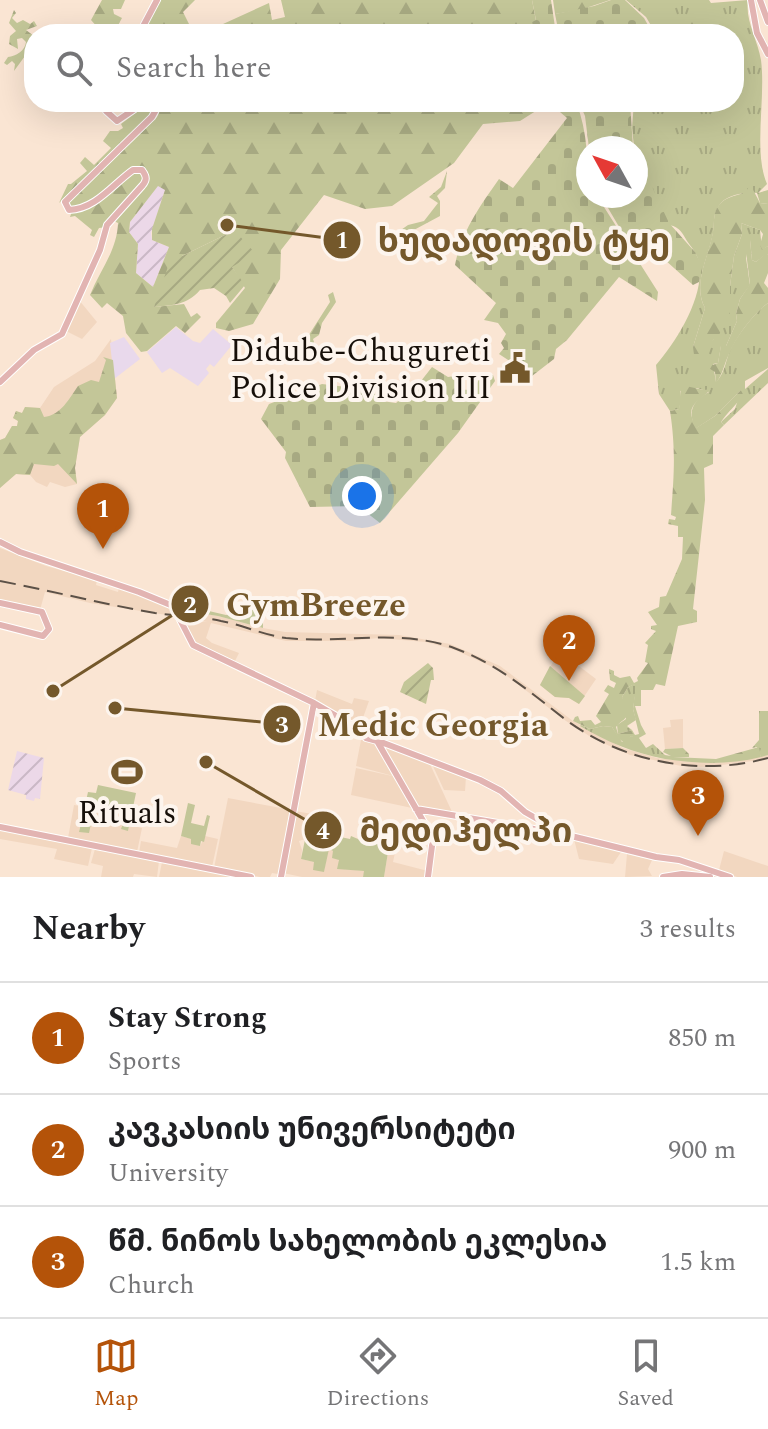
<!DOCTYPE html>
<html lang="en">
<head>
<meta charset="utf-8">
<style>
	:root { --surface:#fff; --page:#f6f6f6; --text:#202124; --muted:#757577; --line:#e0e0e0; --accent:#b45309 }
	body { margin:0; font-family:Spectral,"Noto Sans Georgian",serif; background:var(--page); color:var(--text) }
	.compass { position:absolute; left:576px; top:136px; width:72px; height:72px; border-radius:50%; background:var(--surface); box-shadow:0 8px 32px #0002; rotate:310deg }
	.you { position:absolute; left:362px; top:496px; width:28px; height:28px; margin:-20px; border:6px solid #fff; border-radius:50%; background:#1a73e8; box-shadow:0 0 0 12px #1a73e833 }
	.badge { display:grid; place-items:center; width:52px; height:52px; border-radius:50%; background:var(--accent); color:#fff; font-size:26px; font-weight:700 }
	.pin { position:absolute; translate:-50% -66px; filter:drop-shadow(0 2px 4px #0008) }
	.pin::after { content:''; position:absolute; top:42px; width:28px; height:24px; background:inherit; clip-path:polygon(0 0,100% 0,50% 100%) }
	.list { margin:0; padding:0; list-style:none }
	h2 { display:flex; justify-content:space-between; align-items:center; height:104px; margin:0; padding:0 32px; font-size:34px }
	h2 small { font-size:26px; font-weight:400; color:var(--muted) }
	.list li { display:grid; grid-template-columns:52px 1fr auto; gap:24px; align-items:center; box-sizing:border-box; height:112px; padding:0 32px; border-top:2px solid var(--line) }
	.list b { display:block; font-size:30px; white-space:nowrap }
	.list p { margin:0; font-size:26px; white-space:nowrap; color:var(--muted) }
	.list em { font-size:26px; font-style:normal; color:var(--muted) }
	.icon { flex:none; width:44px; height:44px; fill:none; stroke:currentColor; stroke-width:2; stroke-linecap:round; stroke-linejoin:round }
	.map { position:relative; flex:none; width:768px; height:877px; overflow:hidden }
	.search { position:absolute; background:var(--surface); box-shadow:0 8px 32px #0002; left:24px; right:24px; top:24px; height:88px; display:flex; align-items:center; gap:20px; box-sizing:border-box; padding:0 28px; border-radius:32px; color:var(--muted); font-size:30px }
	.sheet { height:440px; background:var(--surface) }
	nav { display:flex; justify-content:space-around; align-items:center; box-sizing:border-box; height:112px; border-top:2px solid var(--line); background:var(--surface); font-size:22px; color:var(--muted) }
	nav a { display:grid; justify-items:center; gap:4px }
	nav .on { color:var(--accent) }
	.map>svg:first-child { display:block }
</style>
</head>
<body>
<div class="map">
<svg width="768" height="877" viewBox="0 0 768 877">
	<defs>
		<pattern id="industrial-furrows" width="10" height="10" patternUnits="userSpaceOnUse" patternTransform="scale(2)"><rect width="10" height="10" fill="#ecd8e8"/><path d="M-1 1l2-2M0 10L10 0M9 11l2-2" fill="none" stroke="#cab8c6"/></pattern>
		<pattern id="grass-tufts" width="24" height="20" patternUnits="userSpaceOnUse" patternTransform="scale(2)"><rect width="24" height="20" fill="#c3c698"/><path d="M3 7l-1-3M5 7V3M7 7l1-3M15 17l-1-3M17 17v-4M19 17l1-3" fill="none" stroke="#a7a982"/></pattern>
		<pattern id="forest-firs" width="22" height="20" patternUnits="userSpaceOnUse" patternTransform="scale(2)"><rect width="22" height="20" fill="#c3c698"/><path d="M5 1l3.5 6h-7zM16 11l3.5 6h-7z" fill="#a7a982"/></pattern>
		<pattern id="cemetery-stones" width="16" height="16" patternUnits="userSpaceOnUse" patternTransform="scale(2)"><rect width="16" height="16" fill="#c3c698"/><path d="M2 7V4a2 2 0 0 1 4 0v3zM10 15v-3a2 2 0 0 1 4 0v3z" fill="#a7a982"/></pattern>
		<pattern id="garden-furrows" width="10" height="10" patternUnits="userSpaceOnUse" patternTransform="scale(2)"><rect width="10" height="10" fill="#c3c698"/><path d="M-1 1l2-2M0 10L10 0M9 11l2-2" fill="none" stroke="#a7a982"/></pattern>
	</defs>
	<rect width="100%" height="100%" fill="#fae5d3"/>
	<!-- built -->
	<path fill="#f2d7c0" d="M79,300L97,322L82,339L66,331Z
		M111,339L117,398L105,415L80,437L75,468L77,484L65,487L50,482L47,487L36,482L30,475L16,474L0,488V440L5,438L12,426H17L18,421L13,418L16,411L22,413L25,407L40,408L54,387L95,361Z
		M0,548L46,566L97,580L96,585L118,592L119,587L169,607L173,610H171L173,616L90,603L45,592L40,610L0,602Z
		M188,611L218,616L263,628L285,632L399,635L450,644L500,666L573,721L623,748L657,758L692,762H725L768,755V759L706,767L681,766L630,755L594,739L566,721L499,670L455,650L426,642L378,638L350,641H286L211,623L206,638L212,643L239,653L235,661L194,641L185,621L207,622L187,618Z
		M563,654L596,679L579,704L569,698L555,697L540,685L557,655Z
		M317,690L352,704L354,698L369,701L360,726L315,701Z
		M683,719V748L665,749L663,728L671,727L670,720Z
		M361,740L374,741L429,762L453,814L413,806L412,808L351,795L356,768L397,777L356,766Z
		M432,764L466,777L465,791L444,790Z
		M228,798L292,810L278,874L272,873L270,877H260L214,868Z
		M74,805L85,807L79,831L94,810L109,806L128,810L125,825L128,831L129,825L142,828L137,852L68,838Z
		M295,811L312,814L305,839L299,841L302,850L301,859L315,862L324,872L328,849L333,851L344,869L365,871L363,877H302L283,873Z
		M0,830L92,848L88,866L54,859L57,849L0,839Z
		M181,836L192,839L200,846L205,836L218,839L212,867L139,853L141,841L177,848Z
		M574,839L620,850L621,852L613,864L579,859Z
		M389,846L396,848L393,862L428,871L427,877H384Z
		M95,849L159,861L157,877L134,874L133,877H101L103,866L91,863Z
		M724,851L768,866V877H737L719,870Z
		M627,854L652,860L648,869L652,876L625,877Z
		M162,862L243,877H159Z"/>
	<!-- industrial -->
	<path fill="url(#industrial-furrows)" d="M158,185L165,190L151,233L152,240L169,247L153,287L136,273L138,244L129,232L130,222Z
		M17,751L44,758L40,799L35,798L34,801L26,799V795L8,790Z"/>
	<!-- medical -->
	<path fill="#e9d9ec" d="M176,327L193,341L200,343L213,329L232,345L214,367L210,364L206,369L209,373L198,386L170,368L162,373L147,352Z
		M124,337L140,359L114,379L110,343Z"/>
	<!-- grass -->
	<path fill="url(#grass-tufts)" d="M626,0H709L711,3L748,0C745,21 758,40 761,60C766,98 753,152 767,184L758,193L768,190V204L760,203L757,193C746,192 729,194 721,203C712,213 715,221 713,233C709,256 692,285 705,308L693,347L713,340L729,313L730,286L734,256L742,234L741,223L760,230L762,249L768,246V255L766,254L756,262L752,260L750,240L746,258L750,285L740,299L736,314L737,321L726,346H721L718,363L713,364L716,382C724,374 725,364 729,353C735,338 755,312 768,303V368L745,381V389L768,369V383L724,425L721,422L735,409L741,390L715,416L695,429C688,410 692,402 709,392L697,388L680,391L681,400L679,409L670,411L659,394L656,365C677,341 705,296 699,263C698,255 692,248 687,241C681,230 677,224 663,225L636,165L632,128L634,102H734V34H656L646,17Z
		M637,683L633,709L636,720L627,726L632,730L618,734L617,725L626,719L622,697L628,687Z
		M759,711H768V755L761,757L757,747L752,748L759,740Z
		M581,725L590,729L603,726L612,727L622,742L631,736L639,738L646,748L653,744L665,755V759C634,753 607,742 580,726Z"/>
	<!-- forest -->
	<path fill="url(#forest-firs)" fill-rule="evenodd" d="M102,0H125L121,9H113L114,14L122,18L116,29L119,34H97L99,29L91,20Z
		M158,0H195L183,12L194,34H138Z
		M281,0H532L536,21L533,22L534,27H539L544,34H201L269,3L272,20L285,17Z
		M553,0H610L580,10L555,14Z
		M14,10L16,13L12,18L17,23L23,20L30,24L34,21L37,26L26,30L34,36V56L29,58L25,56L14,71L15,64L12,61L7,65L4,63L8,57C16,56 25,51 26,42L22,38L17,39L18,49L9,44L10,36L16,31L9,23Z
		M698,14L699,34H666L667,29L663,28L662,25Z
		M159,102H550L520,121L483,124L454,163L392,206L365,209L324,195L281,250L280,279L253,324L229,331L216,328V323L245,288L232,267L229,233L182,256L154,307L184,304L191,317L197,313L201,317L185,333L176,326L147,351L141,352L126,333L123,316L107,303L102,308L90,295C100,270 117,251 118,223L114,221L149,180L148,172L142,167L132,168C115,183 94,206 70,207L68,201L157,117L161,108ZM158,186L165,190L152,229V240L169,247L153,287L136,273L138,244L129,232L130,222Z
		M146,105L153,107L151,114L59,203L68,184H71L87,171L80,163L85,157L94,165L111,148L103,141L110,131H118L123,128L121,124Z
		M139,169L146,181L107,227L99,228L94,237L90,235L92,230L75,216L70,217L72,211L79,210Z
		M447,171L445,188L437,196L440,201V216L399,238L398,232L408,225L424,221L438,203L429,197L441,187Z
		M750,184L760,203L768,204V246L762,250L760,245L763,234L760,230L741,223L742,234L734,256L730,286V313L718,337L713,340L702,372L696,370L693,347L705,308C692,284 709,256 713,232C715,220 712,211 722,202C727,197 738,195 746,192Z
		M747,236L750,240L752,260L756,262L766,253L768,255V273L764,283L768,288V303C753,314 736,337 729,354C724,364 723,374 716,383L715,372L707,367L718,363L721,345L726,346L737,321L736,314L740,299L750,284L746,252Z
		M333,292L336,302L322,323L319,335L313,339L314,342L309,350L304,348L300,357L296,355L330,302L328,295Z
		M103,357L113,360L117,398L105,415L80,437L75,468L77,484L58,464L54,466L34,464L30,475L16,474L0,488V440L5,438L12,426H17L18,421L13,418L16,411L22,413L25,407L40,408L44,417C61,415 69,399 78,386L91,380L99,382L106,360Z
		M681,385L704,390L711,389C697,404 684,404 696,428L715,416L741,390L743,393C738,405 727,412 721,422L724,425L713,436V464L704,468L705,500L693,609L697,611V622L678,626L665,686L656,684L653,690H641V706H635L641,725L646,734L637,739L631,736L625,743L619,739L612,727L603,726L590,729L573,721L575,717L578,716L580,721L591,720L595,725L601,722L596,716L609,694L604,691L608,685L614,688L616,683L610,680L609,669L614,671V675L620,678L630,676L634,683L638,681L637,678L648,663L645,662L648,645L645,643L656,631L651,629V626L657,625L648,612L659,607L660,597L666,596L682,559L683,537H678V526L668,524L669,519L675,520L676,517L671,515C674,475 676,450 670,411L679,409ZM636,684L633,709L639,734L635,735L632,730L618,734L616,727C621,720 633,717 627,706C625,702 623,700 622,697L628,687Z
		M759,747L761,757C730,765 696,764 665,759V755L671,756L663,752L665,749L683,748L689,754V757H673L716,759Z"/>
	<!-- cemetery -->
	<path fill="url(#cemetery-stones)" d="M532,0H551L556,34H544L539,27L534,28L532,22L536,20Z
		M611,0H625L644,18L653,34H559L555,14L594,6Z
		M558,102H576C588,132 588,164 588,196H597L658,292L657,301L619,277L567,340L556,349L554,359L532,376L499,354L504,348L501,343L506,334L498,323L484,320L496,303L455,265C461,232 480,206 499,179L513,188L567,118L553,106Z
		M579,102H630L633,148H589L585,116Z
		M636,163L648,178L669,223L695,252L702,266L699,282L693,285L665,260L662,262L632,249L601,196H636Z
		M432,367L448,377L462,375L464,378L458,385L466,390L475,386L482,375H493L495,381L458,433L380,523L358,506L310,507L285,458L286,452L261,419L269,404L322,384L371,390L382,401L396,403L421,381Z"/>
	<!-- park -->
	<path fill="#c3c698" d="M196,608L226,615L255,609L263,620V628L218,616L186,611Z
		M550,666L585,696L579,704L569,698L555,697L540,685Z
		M98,785L136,793L128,831L121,829L128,810L109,806L108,812L94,810L89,833L79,832L88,792L96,793Z
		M188,803L195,805L191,823L204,826L207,815L210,816L204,842L201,841L200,846L191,844V839L181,836Z
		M307,830L350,839L351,836L365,842L389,846L384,877H363L364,871L337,869L339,860L332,858L333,851L329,849L324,872L313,870L314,862L301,859Z"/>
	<!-- garden -->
	<path fill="url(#garden-furrows)" d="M229,233H237L255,253L232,267L245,285L230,303L226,296L214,288L200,290C187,305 173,305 154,307L172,255L182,256Z
		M428,663L433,668L434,680H431L426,704L400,692L404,682Z"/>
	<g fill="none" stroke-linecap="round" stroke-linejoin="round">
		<defs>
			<path id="major" d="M751,0L757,33L768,54
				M760,0L768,22
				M139,34L157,0
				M107,102L106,111L117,121L145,102
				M0,382L34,350L62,334L100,250L107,225L142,186C147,180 147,177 142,170H133C113,184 96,209 69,210L65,202L152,117L157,108L154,102
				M0,542L20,552L139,592L173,606L193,645L314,703L381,742
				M0,603L42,612L49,629L43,636L0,625
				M360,729L366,738L381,742L480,780L501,791L525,812L560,832
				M377,741L433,838L428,877
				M416,809L563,834L656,857L679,860L730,877
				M0,827L251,877
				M281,877L314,703
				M663,877L682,874L710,877"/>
		</defs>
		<!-- major casing -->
		<use href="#major" stroke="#fff" stroke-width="8"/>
		<!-- major -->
		<use href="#major" stroke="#e2b4b2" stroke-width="6"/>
		<!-- rail -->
		<path stroke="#5c5147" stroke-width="2" stroke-dasharray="16 8" stroke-linecap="butt" d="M0,581C52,591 103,604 155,613C177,616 199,616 221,621C243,625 263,635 286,638C342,644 399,628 454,648C498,664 530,692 566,720C623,762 700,777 768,758"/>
	</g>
	<!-- icons -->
	<defs>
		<symbol id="civic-bare" viewBox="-9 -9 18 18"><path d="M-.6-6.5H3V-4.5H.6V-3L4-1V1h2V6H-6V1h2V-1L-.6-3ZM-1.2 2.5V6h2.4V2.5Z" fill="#74582b" stroke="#fdf5ee" stroke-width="2.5" paint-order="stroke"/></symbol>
		<symbol id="stadium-bare" viewBox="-9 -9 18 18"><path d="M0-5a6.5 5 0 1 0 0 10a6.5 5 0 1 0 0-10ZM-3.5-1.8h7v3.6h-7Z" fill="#74582b" stroke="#fdf5ee" stroke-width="2.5" paint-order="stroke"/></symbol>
	</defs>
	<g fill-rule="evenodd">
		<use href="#civic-bare" x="493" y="346" width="44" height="44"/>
		<use href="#stadium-bare" x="105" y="750" width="44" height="44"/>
	</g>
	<g text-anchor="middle" stroke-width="8" stroke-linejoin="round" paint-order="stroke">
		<!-- poi labels -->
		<g font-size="32" fill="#160f09" stroke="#fdf5ee" text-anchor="end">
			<text x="491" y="361">Didube-Chugureti<tspan x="491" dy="37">Police Division III</tspan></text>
			<text x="127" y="823" text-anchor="middle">Rituals</text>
		</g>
	</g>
	<!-- callouts -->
	<path fill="none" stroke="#74582b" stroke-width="3" d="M227 225L342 240M53 691L190 604M115 708L282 724M206 762L323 830"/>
	<g fill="#74582b" stroke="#fdf5ee" stroke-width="3">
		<circle cx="227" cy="225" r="8"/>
		<circle cx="53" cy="691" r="8"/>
		<circle cx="115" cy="708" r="8"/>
		<circle cx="206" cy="762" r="8"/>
		<circle cx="342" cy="240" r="20"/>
		<circle cx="190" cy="604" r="20"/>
		<circle cx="282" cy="724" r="20"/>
		<circle cx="323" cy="830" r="20"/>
	</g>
	<g font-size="24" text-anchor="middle" font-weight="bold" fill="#fff">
		<text x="342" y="248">1</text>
		<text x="190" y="613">2</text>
		<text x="282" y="733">3</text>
		<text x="323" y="839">4</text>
	</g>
	<g font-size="34" text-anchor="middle" font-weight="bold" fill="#74582b" stroke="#fdf5ee" stroke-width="8" stroke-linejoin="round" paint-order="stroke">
		<text x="524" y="252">ხუდადოვის ტყე</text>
		<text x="316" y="616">GymBreeze</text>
		<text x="433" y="736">Medic Georgia</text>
		<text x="466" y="842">მედიჰელპი</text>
	</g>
</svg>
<svg class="compass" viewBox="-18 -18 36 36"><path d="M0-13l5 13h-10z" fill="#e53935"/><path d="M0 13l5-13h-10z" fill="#757577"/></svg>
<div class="you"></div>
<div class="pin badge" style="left:103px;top:549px">1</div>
<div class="pin badge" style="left:569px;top:681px">2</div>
<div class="pin badge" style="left:698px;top:836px">3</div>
<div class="search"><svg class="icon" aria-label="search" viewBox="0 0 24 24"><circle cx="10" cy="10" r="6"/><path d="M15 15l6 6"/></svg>Search here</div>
</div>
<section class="sheet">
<h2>Nearby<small>3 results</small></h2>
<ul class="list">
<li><span class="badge">1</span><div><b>Stay Strong</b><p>Sports</p></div><em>850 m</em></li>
<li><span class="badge">2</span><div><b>კავკასიის უნივერსიტეტი</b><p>University</p></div><em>900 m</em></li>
<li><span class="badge">3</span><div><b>წმ. ნინოს სახელობის ეკლესია</b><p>Church</p></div><em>1.5 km</em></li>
</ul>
</section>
<nav>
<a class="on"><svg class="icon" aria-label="map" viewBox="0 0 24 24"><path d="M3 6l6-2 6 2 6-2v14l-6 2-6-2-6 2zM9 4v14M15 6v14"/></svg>Map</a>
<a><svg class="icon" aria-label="directions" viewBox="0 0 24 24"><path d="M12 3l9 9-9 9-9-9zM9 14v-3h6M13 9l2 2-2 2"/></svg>Directions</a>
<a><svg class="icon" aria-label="saved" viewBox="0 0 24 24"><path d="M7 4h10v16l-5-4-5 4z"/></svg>Saved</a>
</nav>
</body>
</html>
